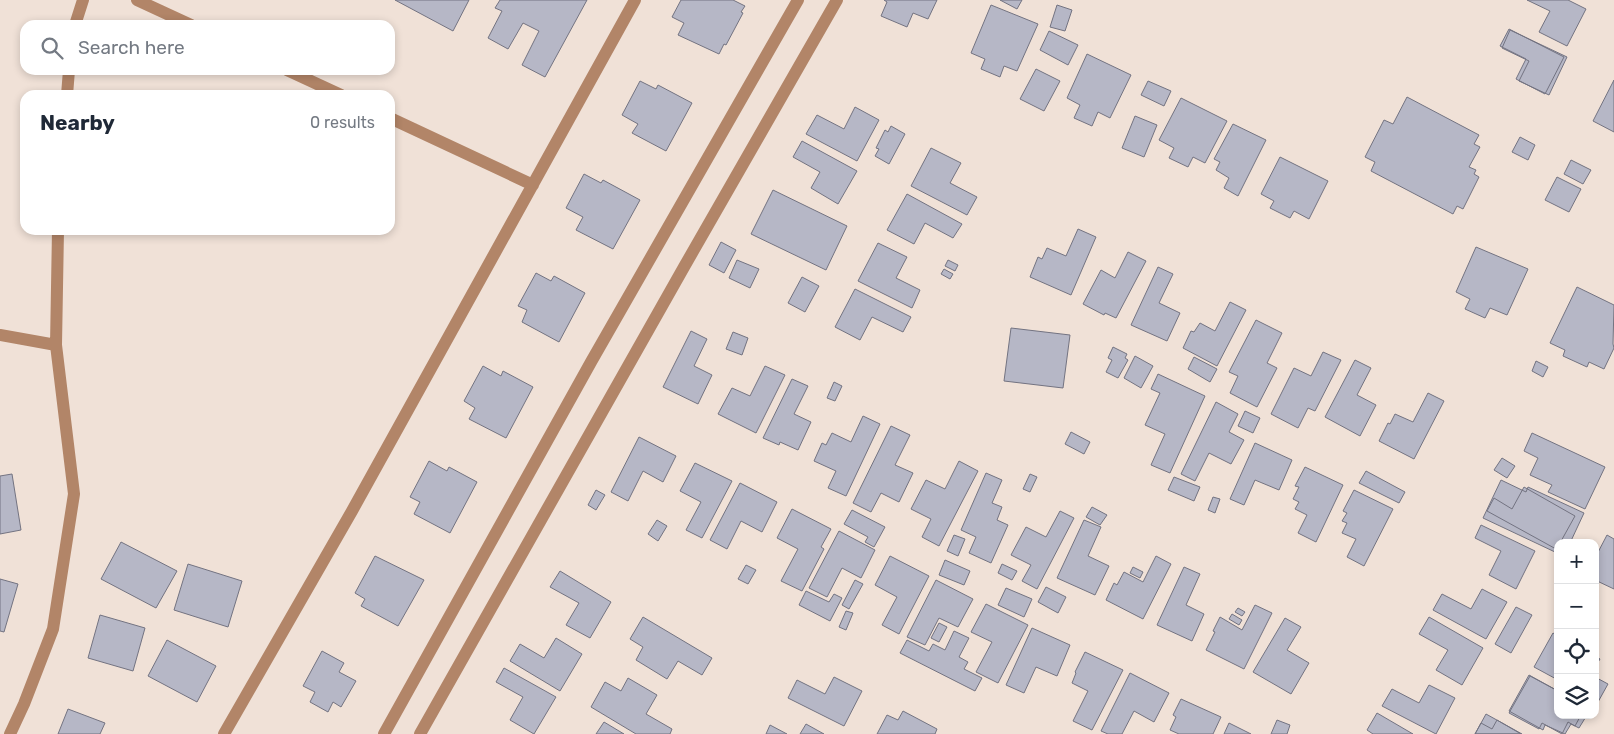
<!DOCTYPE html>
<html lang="en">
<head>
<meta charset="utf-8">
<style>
	:root { --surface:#fff; --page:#f6f6f7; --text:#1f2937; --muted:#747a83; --line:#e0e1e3 }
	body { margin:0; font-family:Rubik,sans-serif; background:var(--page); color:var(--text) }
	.controls { position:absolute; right:15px; bottom:15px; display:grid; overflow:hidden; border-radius:10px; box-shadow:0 2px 8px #0003 }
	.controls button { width:45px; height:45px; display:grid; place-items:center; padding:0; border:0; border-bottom:1px solid var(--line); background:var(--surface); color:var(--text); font:25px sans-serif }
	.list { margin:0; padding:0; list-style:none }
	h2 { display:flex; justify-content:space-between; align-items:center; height:65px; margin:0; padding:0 20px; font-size:21px }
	h2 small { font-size:16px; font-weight:400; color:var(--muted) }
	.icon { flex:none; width:28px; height:28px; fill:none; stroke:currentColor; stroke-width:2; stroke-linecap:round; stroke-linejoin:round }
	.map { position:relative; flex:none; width:1614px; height:734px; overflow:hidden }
	.search { position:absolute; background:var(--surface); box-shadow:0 2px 8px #0003; left:20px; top:20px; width:375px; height:55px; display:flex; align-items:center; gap:12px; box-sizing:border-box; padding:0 18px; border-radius:15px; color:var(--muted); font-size:19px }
	.panel { position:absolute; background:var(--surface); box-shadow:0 2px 8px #0003; left:20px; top:90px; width:375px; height:145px; border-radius:15px }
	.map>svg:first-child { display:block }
</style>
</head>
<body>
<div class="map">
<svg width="1614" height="734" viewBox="0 0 1614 734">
	<rect width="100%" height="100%" fill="#f0e1d7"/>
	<!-- building -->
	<path fill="#b6b7c6" stroke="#737381" d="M395,0H469L453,31Z
		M500,0H587L545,77L522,65L539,31L523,23L508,49L488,38L502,11L495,8Z
		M681,0H733L745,6L741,12L743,13L726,45L724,44L719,54L678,35L684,23L672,17Z
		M884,0H937L928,19L913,13L907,27L881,16L887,2Z
		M1000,0H1022L1017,9Z
		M1527,0H1568L1586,9L1567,46L1539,32L1550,11Z
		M991,5L1038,24L1017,71L1004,66L1000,77L981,69L985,59L971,53Z
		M1057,5L1072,10L1065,31L1050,27Z
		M1509,29L1564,57L1545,94L1516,79L1526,59L1500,46Z
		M1510,30L1567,57L1549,95L1519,81L1529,61L1502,48Z
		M1049,31L1078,45L1068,65L1040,50Z
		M1087,54L1131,75L1110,118L1098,112L1092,126L1074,118L1080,105L1067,98Z
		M1036,69L1060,81L1044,111L1020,99Z
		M1614,80V132L1593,121Z
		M640,81L656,89L658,85L692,103L666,151L632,133L638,124L622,115Z
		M1148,81L1171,91L1164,106L1141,95Z
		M1407,97L1479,135L1474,144L1480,147L1469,167L1476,170L1474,174L1479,177L1463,209L1457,206L1453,214L1371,171L1375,162L1365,157L1384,120L1393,124Z
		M1181,98L1227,121L1205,163L1193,157L1188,167L1169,158L1174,148L1159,140Z
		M855,107L879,120L857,161L806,134L817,115L844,129Z
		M1135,116L1157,125L1144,157L1122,148Z
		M1233,124L1266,140L1238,196L1224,188L1229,178L1216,170L1220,162L1214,159Z
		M891,126L905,134L889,164L875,156L879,149L876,148L885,130L888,132Z
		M1520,137L1535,145L1528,160L1512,152Z
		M802,141L857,171L838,204L811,188L820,172L793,157Z
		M931,148L961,163L950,183L977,197L967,215L911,186Z
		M1280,157L1328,181L1309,219L1294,211L1290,218L1270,208L1274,201L1261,194Z
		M1571,160L1591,170L1583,184L1564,174Z
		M584,174L601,183L603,180L640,200L613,249L576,230L583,217L566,208Z
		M1557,177L1581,189L1569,212L1545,200Z
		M773,190L847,226L826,270L751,234Z
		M907,194L962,224L953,238L925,223L914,244L887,230Z
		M1078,229L1096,237L1071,295L1030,277L1038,257L1042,259L1047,248L1066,256Z
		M721,242L736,250L724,273L709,265Z
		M878,243L907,257L896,278L920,290L912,308L858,281Z
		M1476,247L1528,269L1507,315L1490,308L1485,318L1465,309L1470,299L1456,292Z
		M1128,252L1146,261L1116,318L1105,313L1104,315L1083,304L1101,270L1115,278Z
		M737,260L759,269L750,288L729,278Z
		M948,260L958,265L955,271L945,266Z
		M1158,267L1173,274L1159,303L1180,313L1167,341L1131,325Z
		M944,269L953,274L950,279L941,274Z
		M536,273L551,281L554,276L585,293L559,342L522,322L527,310L518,306Z
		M802,277L819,286L805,312L788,303Z
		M1577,287L1614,305L1613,344L1614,348L1604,369L1589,362L1587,367L1563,356L1565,350L1550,343Z
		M855,289L911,317L903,332L872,317L860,340L835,327Z
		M1230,302L1246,310L1217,366L1183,348L1191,331L1194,332L1200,323L1215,331Z
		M1256,320L1282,333L1267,363L1277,368L1257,407L1230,393L1238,376L1229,372Z
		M1011,328L1070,335L1063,388L1004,381Z
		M691,331L707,339L694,366L712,375L698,404L663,387Z
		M733,332L748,338L742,355L726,349Z
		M1113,347L1127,354L1125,358L1128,360L1118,378L1106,372L1112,360L1108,358Z
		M1323,352L1341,360L1315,411L1308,408L1298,428L1271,414L1294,368L1311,376Z
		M1135,356L1153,366L1141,388L1124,378Z
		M1194,357L1217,369L1210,382L1188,369Z
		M1355,360L1371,368L1357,395L1376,405L1360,436L1325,417Z
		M1536,361L1548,367L1543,377L1532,371Z
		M483,366L501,376L503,371L533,387L506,438L469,419L475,408L464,401Z
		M765,366L785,375L756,433L718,414L732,388L750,396Z
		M1158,374L1205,396L1170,473L1151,465L1165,434L1145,425L1160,393L1151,389Z
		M792,379L808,386L794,414L811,422L798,450L780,442L779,445L763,438Z
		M834,382L842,386L835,401L827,398Z
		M1428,393L1444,401L1414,459L1379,441L1388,423L1390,424L1395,414L1413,422Z
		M1216,402L1238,414L1229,432L1244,440L1231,464L1209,453L1195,481L1181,474Z
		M1245,411L1260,418L1253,433L1238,426Z
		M863,416L880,424L846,496L828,488L836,471L814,461L822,443L826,445L832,433L851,442Z
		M891,426L910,435L895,465L913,473L899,502L881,493L871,512L853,503Z
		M1071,432L1090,442L1084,454L1065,444Z
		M1532,433L1605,467L1585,509L1548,492L1552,485L1530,475L1538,458L1524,451Z
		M639,437L676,456L663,482L643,471L628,501L611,492Z
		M1255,443L1292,460L1279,490L1255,480L1244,505L1230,499Z
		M1502,458L1515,466L1507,478L1494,470Z
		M429,461L447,471L449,467L477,482L450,533L414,514L420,502L410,497Z
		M959,461L978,471L939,546L922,537L931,519L911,509L926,480L945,489Z
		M695,463L732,481L702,538L686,530L701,502L680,491Z
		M1305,467L1343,485L1316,542L1298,533L1307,515L1295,509L1299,502L1293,499L1299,487L1295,486Z
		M1366,471L1405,492L1399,503L1359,483Z
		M986,473L1002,480L992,503L1002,507L997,520L1008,525L991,563L969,553L976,537L961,530Z
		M12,474L21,530L0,534V476Z
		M1030,474L1037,477L1030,492L1023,489Z
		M1174,477L1200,487L1194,501L1168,490Z
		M1501,480L1526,492L1528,487L1584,513L1570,543H1558V548L1555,552L1483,518Z
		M740,483L777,502L762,532L741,521L727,549L710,540Z
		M1524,487L1575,516L1560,543H1558L1556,549L1487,511L1494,498L1512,509Z
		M596,490L605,495L596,510L588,505Z
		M1354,490L1393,509L1364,566L1347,557L1356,539L1342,533L1347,523L1342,521L1347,513L1343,511Z
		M1213,497L1220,499L1215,513L1208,510Z
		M1092,507L1107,515L1100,525L1086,517Z
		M792,509L831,529L821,547L824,549L802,591L781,581L798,549L777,538Z
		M852,510L885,527L874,547L865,542L868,537L844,524Z
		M1060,511L1074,518L1037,589L1022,581L1031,565L1011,555L1026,527L1046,537Z
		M657,520L667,526L658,541L648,534Z
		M1084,520L1101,527L1088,556L1109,566L1095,595L1057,578Z
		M1481,525L1535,551L1516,589L1489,575L1501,551L1475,538Z
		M839,531L875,550L861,578L842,568L827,597L809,588Z
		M954,535L965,539L958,556L947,551Z
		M1607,535L1614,539V589L1595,580V558Z
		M121,542L177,571L156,608L101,579Z
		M375,556L424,580L398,626L361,606L365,599L355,593Z
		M890,556L929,576L899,634L882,625L897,597L875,585Z
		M1156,556L1171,564L1143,619L1106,600L1114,583L1117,585L1124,572L1143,582Z
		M945,560L970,571L964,585L939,575Z
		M188,564L242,581L228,627L174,610Z
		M1002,564L1017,571L1012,580L998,573Z
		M746,565L756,570L748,584L738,579Z
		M1133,567L1143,572L1140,578L1130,573Z
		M1184,567L1200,574L1186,605L1204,614L1192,641L1157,625Z
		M560,571L611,602L590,638L566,625L579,603L550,587Z
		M0,579L18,584L4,632L0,631Z
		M855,580L863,584L849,609L842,605Z
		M936,580L973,599L958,627L939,618L925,645L907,637Z
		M1046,587L1066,597L1058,613L1038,602Z
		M1006,588L1032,599L1024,617L998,605Z
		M1482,589L1507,602L1486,639L1433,610L1442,594L1471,609Z
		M806,591L829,602L834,594L842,598L830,621L799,605Z
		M986,604L1028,625L998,683L976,672L992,642L971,632Z
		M1255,605L1272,613L1244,669L1206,650L1215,632L1213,631L1220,617L1242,630Z
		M1516,607L1532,615L1511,653L1495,644Z
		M1238,608L1245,612L1242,616L1235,612Z
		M846,611L853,613L846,630L839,627Z
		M1232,614L1242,620L1239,625L1229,619Z
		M100,615L145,628L133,671L88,658Z
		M643,617L712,658L702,675L678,661L667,679L636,660L643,647L630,639Z
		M1429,617L1483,648L1462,685L1436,670L1448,650L1419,634Z
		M1285,618L1301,627L1287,650L1309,663L1291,694L1253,672Z
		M939,623L947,627L939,642L931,638Z
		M1032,628L1070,645L1057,676L1036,667L1024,693L1006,685Z
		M954,631L969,638L959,657L968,662L964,669L982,678L975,691L900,653L907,640L929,651L933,644L945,650Z
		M1553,633L1558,636V680L1534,667Z
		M556,638L582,654L560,691L510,661L520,644L544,658Z
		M167,640L216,666L197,702L148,676Z
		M322,651L344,663L339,672L356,681L341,707L333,702L328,712L310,702L315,692L303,686Z
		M1085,652L1123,670L1092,730L1073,721L1088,691L1072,683L1076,673L1075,672Z
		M1595,656L1600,659L1595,667Z
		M504,668L556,697L534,734L510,720L523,697L496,682Z
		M1130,673L1169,693L1154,722L1134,711L1122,734H1108L1101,731Z
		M1529,675L1558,691V715H1587L1579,728L1571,724L1565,734L1545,725L1543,730L1509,711Z
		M1530,676L1558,691V715H1581L1575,726L1568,722L1562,734L1542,723L1539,729L1509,713Z
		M834,677L862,691L844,726L788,698L797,680L825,694Z
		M1595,677L1608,684L1598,702L1595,701Z
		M628,678L657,695L646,714L672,729L670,734H636L591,707L605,682L621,691Z
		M1429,685L1455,698L1436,734L1382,706L1392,689L1419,703Z
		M1181,699L1221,717L1213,734H1179L1170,730L1176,717L1173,715Z
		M68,709L105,723L100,734H58Z
		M903,711L937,729L935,734H877L887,715L898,720Z
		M1377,713L1413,734H1373L1367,730Z
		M1486,714L1522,734H1475Z
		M1277,720L1290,725L1287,734H1271Z
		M1497,720L1521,734H1475L1481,723L1492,729Z
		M604,722L624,734H596Z
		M1229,723L1251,734H1224Z
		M806,724L824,734H800Z
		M770,725L787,734H766Z"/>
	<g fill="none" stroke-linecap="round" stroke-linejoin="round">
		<!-- street -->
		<path stroke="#b28568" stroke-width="12" d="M137,0L191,25
			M75,25L83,0
			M287,70L341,95
			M67,95L69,70
			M390,118L533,185
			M0,335L56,345
			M10,734L24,704L53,629L74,494L56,345L58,230
			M224,734L352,511L635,0
			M384,734L591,362L798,0
			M420,734L684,267L837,0"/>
	</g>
</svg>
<div class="controls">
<button>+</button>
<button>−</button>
<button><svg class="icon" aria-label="locate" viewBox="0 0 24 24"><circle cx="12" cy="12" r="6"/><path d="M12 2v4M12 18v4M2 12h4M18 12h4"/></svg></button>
<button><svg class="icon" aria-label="layers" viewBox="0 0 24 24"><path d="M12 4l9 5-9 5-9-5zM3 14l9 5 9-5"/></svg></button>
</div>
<div class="search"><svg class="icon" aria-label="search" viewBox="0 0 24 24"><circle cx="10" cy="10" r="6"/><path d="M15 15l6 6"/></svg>Search here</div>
<section class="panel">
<h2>Nearby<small>0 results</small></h2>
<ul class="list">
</ul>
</section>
</div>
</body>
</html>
